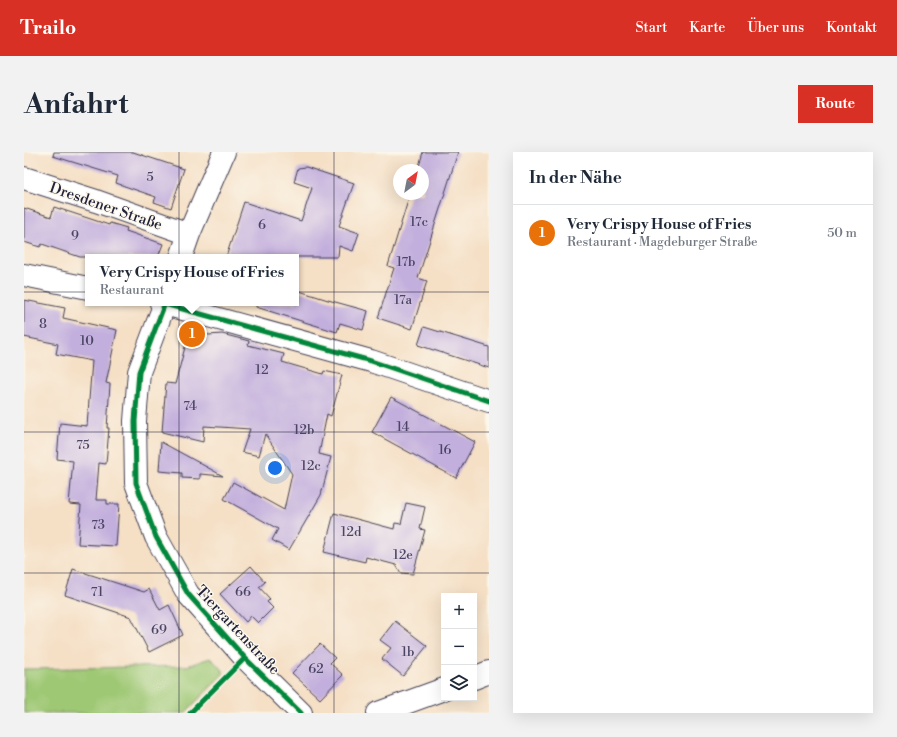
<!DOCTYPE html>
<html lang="de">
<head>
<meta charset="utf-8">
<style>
	:root { --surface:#fff; --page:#f2f2f3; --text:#1f2937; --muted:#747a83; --line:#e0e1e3; --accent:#d93025 }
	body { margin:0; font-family:"Libre Bodoni",serif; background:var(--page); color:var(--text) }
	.controls { position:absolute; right:12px; bottom:12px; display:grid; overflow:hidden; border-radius:0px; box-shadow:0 4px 16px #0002 }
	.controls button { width:36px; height:36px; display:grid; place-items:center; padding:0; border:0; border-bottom:1px solid var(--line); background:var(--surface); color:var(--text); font:20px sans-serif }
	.compass { position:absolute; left:369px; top:12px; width:36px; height:36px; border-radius:50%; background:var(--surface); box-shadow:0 4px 16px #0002; rotate:32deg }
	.you { position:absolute; left:251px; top:316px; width:14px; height:14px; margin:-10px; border:3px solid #fff; border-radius:50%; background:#1a73e8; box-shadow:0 0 0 6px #1a73e833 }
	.badge { display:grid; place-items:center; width:26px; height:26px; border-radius:50%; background:var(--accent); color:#fff; font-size:13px; font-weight:700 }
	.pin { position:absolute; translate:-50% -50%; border:2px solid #fff; box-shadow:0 1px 4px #0006 }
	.popup { position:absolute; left:61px; top:102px; width:214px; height:52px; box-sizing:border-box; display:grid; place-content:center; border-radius:0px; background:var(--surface); filter:drop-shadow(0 1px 3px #0005); font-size:13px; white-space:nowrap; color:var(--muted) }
	.popup b { font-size:15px; color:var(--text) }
	.popup::after { content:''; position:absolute; left:50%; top:100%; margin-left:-8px; border:8px solid transparent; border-top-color:var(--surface) }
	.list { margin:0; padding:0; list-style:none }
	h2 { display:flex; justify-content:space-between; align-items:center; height:52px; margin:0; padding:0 16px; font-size:17px }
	h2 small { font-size:13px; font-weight:400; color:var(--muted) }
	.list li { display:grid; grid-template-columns:26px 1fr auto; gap:12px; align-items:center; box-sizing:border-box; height:56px; padding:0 16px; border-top:1px solid var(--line) }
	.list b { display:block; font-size:15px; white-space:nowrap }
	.list p { margin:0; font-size:13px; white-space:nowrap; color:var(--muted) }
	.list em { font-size:13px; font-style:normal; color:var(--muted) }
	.icon { flex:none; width:22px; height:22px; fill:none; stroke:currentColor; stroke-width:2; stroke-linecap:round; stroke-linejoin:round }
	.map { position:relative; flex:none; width:465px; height:561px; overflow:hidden; border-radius:0px }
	header { display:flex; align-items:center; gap:24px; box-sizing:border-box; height:56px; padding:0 20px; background:var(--accent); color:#fff }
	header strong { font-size:19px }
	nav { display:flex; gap:22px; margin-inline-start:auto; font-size:14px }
	.intro { display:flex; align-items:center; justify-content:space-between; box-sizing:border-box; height:96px; padding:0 24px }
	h1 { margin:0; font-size:28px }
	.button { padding:10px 18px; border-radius:0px; background:var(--accent); color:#fff; font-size:14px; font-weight:700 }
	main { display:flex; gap:24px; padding:0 24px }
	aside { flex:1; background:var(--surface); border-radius:0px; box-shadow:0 4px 16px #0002 }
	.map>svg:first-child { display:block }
</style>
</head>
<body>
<header>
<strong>Trailo</strong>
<nav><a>Start</a><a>Karte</a><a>Über uns</a><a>Kontakt</a></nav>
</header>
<div class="intro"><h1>Anfahrt</h1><a class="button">Route</a></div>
<main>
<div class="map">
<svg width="465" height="561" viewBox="0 0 465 561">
	<rect width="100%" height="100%" fill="#fbf7ec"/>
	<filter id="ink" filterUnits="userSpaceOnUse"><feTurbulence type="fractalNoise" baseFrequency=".025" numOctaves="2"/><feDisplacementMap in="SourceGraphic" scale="8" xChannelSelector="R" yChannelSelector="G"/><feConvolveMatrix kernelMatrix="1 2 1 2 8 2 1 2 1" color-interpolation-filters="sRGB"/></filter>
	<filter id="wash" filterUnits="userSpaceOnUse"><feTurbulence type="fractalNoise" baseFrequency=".012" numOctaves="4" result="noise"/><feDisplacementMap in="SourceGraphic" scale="16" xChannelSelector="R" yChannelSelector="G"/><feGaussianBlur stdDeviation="0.9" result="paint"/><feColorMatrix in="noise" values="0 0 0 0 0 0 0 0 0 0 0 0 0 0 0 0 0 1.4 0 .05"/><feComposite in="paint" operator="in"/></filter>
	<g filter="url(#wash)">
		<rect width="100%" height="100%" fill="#f5dfc5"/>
		<!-- green -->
		<path fill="#9fc874" stroke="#607558" d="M186,506L199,518V522L161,561H0V517L163,514Z"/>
		<g id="blocks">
			<!-- building -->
			<path fill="#c3afdd" d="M30,0H109L160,17L147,56L130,50L132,45L92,31L94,24L29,4Z
				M399,0H434L394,126L403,129L388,177L354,166L370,116L364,114L386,42H399V18H394Z
				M282,15L330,31L315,74L335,81L329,99L315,94L314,105H202L220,50L277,69L288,36L270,30L274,16Z
				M30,55L85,73L86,71L103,76L102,79L139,92L134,105H56L18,92L16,95L0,90V56L27,65Z
				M272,138L304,148L344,159L339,178L316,171L313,180L232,155V151H272Z
				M0,148L41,156L39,166L93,178L82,231L86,232L83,276H85L82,312L75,311L72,348H83V352H95L92,394L54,392L57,353L45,352L49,309L33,307L36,271L63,274L68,209L32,202L34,192L0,185Z
				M400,175L465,195V216L394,193Z
				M166,177L185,183L198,182L225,189L224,193L260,202L258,210L299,222L300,219L318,223L307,264L303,262L295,302L307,305L297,343L265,398L248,388L254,377L200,347L209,330L260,358L268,322L241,282L235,304L218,300L226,277L180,274L179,290L138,280L142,231L151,232Z
				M367,245L451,290L432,326L348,280Z
				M137,290L159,302L199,324L176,322V327L158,326V321L135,319Z
				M382,351L401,355L396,377L401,378L389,422L377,421L372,413L342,405L341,410L300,400L310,361L370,377L371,371L377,372Z
				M227,414L241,430L235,435L246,447L243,450L249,456L234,471L227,464L222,470L196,442Z
				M49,417L120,440L125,437L136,458L145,453L159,483L125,500L107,465L41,443Z
				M371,469L403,494L379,524L358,507L367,496L356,488Z
				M296,492L311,506L306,511L319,523L296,547L268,521Z"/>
		</g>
	</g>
	<g filter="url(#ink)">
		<use href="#blocks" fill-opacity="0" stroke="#423e50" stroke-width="1"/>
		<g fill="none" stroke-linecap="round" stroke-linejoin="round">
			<defs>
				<path id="street" d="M0,26L72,49L165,82
					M157,105L165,82L200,0
					M0,123L64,136
					M137,151L347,209L465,249
					M141,151L115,220L111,269L112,331L132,385L164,442L221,506L277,561
					M450,526L465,520
					M354,561L420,537"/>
			</defs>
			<!-- street casing -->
			<use href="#street" stroke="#423e50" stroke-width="24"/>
			<!-- street -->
			<use href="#street" stroke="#fff" stroke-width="22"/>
			<defs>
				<path id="cycleway" d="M137,151L347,209L465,249
					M141,151L115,220L111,269L112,331L132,385L164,442L221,506L277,561
					M166,561L221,506"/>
			</defs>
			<!-- cycleway casing -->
			<use href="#cycleway" stroke="#fbf7ec" stroke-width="8"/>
			<!-- cycleway -->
			<use href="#cycleway" stroke="#00873e" stroke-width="5"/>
		</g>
	</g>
	<!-- grid -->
	<path fill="none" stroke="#22223b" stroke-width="1" stroke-opacity="0.55" d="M155,0V561M310,0V561M0,140H465M0,280H465M0,421H465"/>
	<g text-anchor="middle" stroke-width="3" stroke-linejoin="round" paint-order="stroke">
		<!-- number labels -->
		<g font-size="13" fill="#4a4564">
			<text x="126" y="29">5</text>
			<text x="395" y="74">17c</text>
			<text x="238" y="77">6</text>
			<text x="51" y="88">9</text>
			<text x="382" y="114">17b</text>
			<text x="379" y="152">17a</text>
			<text x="19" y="176">8</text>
			<text x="63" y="193">10</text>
			<text x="238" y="222">12</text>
			<text x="166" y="258">74</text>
			<text x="379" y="279">14</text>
			<text x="280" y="282">12b</text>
			<text x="59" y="297">75</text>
			<text x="421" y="302">16</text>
			<text x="287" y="318">12c</text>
			<text x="74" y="377">73</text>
			<text x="327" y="384">12d</text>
			<text x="379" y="407">12e</text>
			<text x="73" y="444">71</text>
			<text x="219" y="444">66</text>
			<text x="135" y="482">69</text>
			<text x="384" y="504">1b</text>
			<text x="292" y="521">62</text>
		</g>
		<!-- street labels -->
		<g font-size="15" fill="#22223b" stroke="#fbf7ec">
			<text transform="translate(82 54) rotate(19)" y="5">Dresdener Straße</text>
			<text transform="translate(214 478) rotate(47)" y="5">Tiergartenstraße</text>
		</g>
	</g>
</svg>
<div class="controls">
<button>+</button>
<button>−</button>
<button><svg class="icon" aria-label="layers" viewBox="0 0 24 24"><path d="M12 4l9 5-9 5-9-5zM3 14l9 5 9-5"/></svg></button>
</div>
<svg class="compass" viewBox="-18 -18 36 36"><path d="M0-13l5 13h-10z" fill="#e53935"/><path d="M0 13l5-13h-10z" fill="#747a83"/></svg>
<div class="you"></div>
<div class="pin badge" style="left:168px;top:182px;background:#e8710a">1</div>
<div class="popup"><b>Very Crispy House of Fries</b>Restaurant</div>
</div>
<aside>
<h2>In der Nähe<small></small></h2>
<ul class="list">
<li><span class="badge" style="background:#e8710a">1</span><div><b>Very Crispy House of Fries</b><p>Restaurant · Magdeburger Straße</p></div><em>50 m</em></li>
</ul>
</aside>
</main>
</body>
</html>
